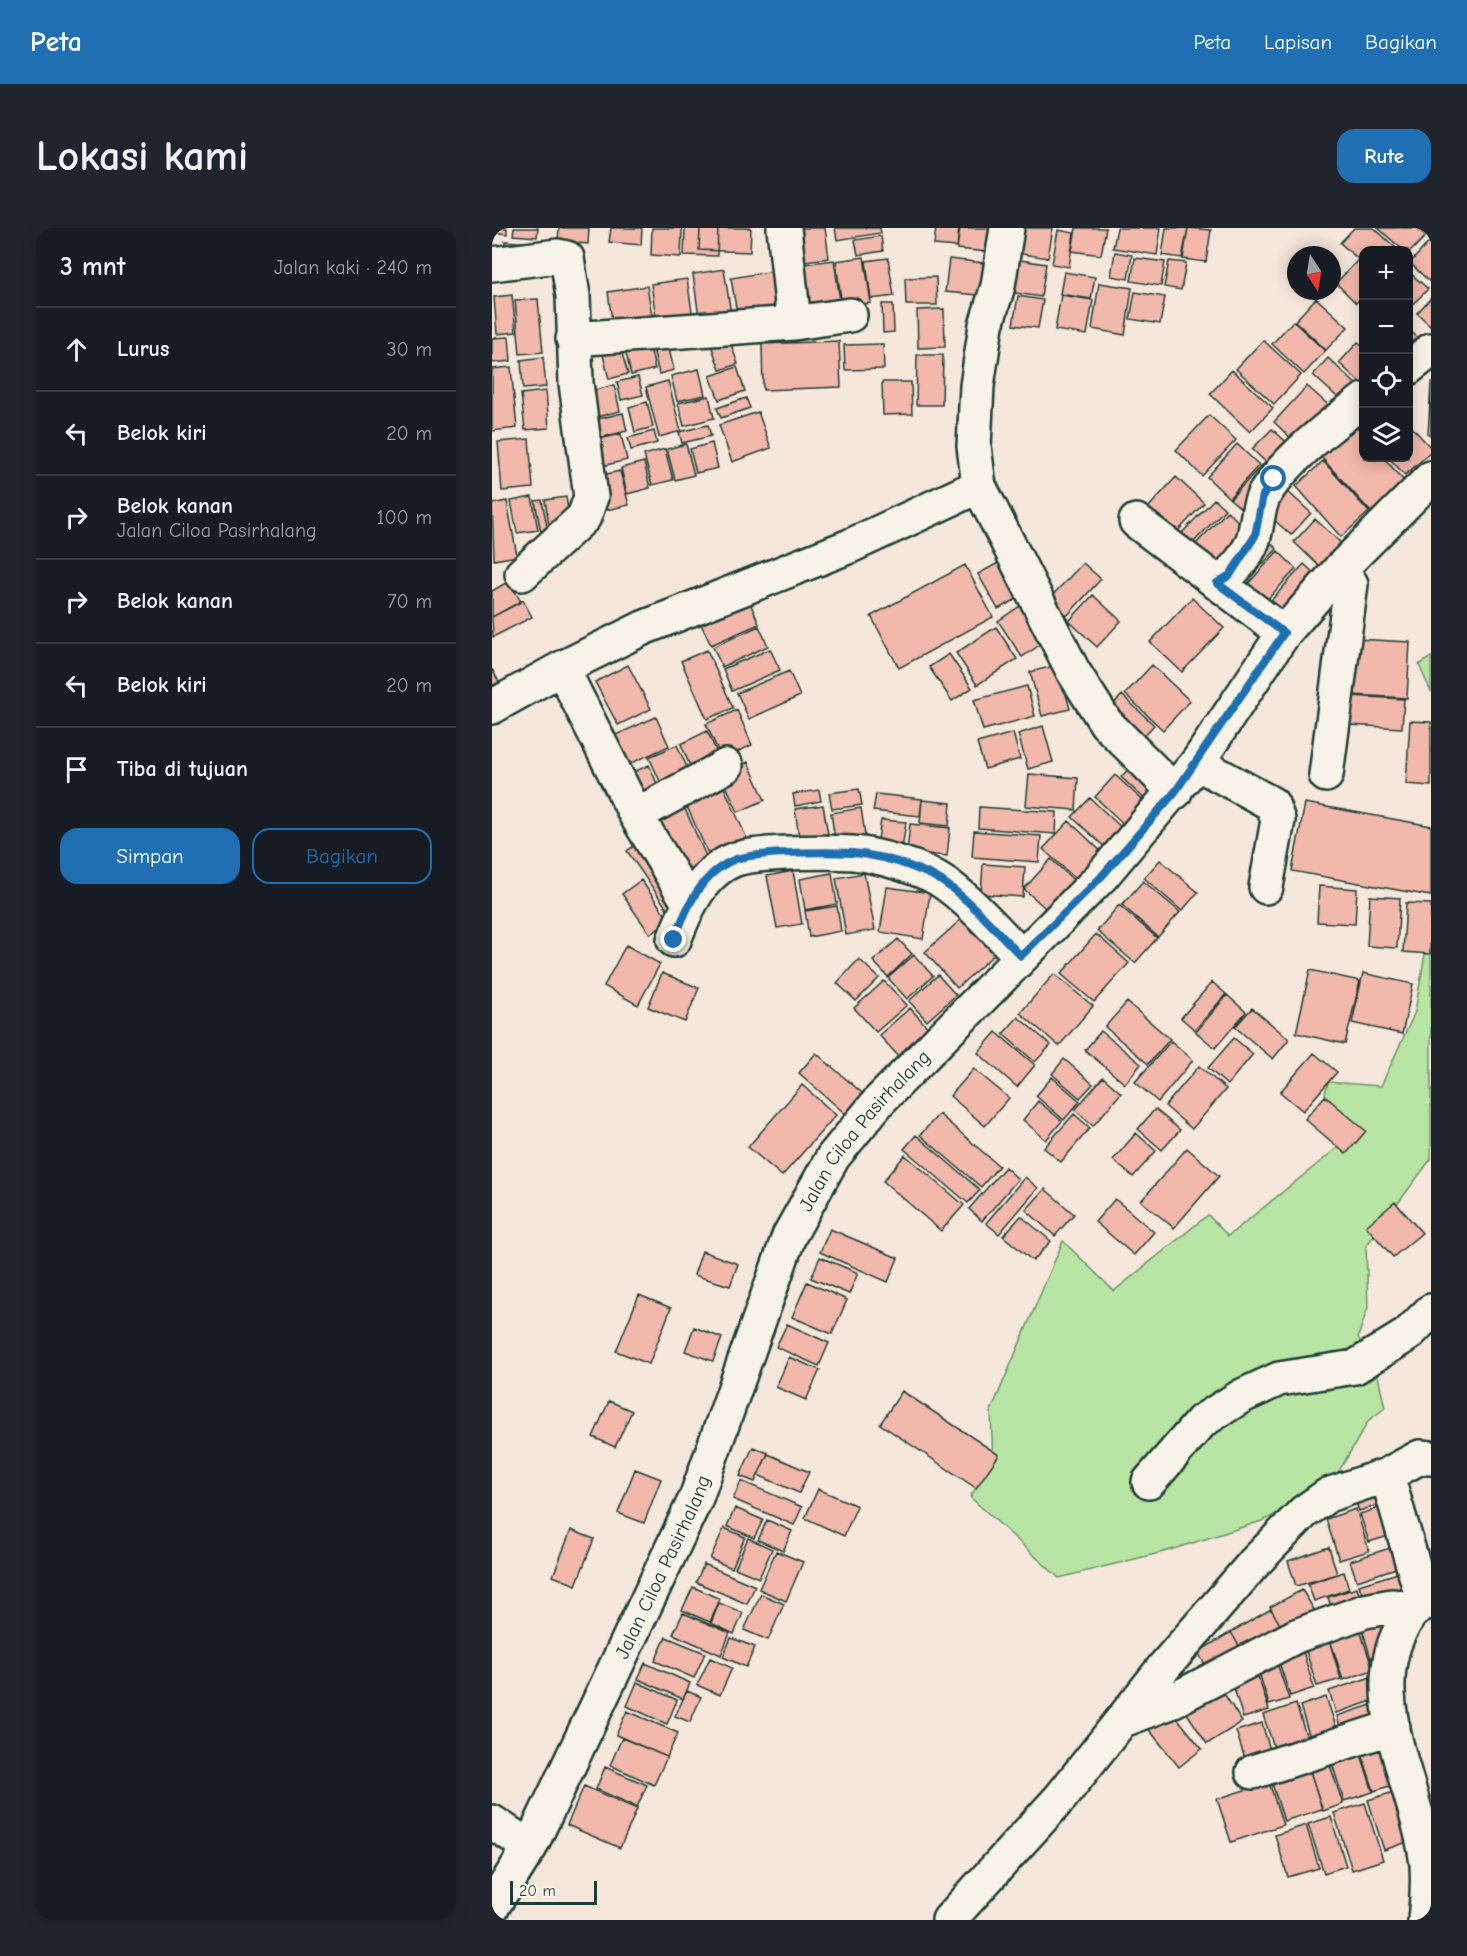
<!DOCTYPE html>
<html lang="id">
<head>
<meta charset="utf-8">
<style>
	:root { --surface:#171b24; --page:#20242c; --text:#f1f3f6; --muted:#9ea1a6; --line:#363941; --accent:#1f6fb2 }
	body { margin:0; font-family:"Comic Neue",sans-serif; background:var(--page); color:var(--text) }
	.controls { position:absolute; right:18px; top:18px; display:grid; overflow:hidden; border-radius:12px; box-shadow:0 3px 15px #0003 }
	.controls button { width:54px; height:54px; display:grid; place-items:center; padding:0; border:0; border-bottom:2px solid var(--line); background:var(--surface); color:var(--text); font:30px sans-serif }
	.compass { position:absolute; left:795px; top:18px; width:54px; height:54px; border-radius:50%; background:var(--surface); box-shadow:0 3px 15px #0003; rotate:168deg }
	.scale { position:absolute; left:18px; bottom:15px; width:87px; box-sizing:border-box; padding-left:6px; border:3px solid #1f3d34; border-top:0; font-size:16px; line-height:21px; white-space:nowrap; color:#1f3d34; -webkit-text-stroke:4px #f7f3e8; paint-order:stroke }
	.stop { position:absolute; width:18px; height:18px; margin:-14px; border:4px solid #1f6fb2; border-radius:50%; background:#fff }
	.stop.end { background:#1f6fb2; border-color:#fff; box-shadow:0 2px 6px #0008 }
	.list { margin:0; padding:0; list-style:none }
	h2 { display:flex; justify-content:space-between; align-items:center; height:78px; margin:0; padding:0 24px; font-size:26px }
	h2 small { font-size:20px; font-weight:400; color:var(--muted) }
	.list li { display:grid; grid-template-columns:39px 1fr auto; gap:18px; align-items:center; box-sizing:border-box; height:84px; padding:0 24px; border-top:2px solid var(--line) }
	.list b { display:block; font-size:22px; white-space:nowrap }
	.list p { margin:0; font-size:20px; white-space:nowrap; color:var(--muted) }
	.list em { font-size:20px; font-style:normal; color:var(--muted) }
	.actions { display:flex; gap:12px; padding:18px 24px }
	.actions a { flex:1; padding:14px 0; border:2px solid var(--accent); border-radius:18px; text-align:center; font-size:21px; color:var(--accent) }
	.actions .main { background:var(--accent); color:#fff }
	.icon { flex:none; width:33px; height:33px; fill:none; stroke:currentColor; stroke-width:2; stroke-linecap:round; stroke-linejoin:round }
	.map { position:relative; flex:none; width:939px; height:1692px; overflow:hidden; border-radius:18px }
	header { display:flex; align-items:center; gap:36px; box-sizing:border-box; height:84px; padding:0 30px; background:var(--accent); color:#fff }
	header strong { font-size:28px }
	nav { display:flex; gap:33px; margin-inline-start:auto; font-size:21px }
	.intro { display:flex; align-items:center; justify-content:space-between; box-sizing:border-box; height:144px; padding:0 36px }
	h1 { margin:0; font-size:42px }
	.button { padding:15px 27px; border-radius:18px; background:var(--accent); color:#fff; font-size:21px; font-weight:700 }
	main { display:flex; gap:36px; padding:0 36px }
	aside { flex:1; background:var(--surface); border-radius:18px; box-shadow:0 3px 15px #0003 }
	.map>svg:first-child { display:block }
</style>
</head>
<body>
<header>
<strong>Peta</strong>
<nav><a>Peta</a><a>Lapisan</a><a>Bagikan</a></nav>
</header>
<div class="intro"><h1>Lokasi kami</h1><a class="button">Rute</a></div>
<main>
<aside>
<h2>3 mnt<small>Jalan kaki · 240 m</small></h2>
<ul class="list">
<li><svg class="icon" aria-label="ahead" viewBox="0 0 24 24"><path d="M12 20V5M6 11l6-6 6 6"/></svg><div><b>Lurus</b></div><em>30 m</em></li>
<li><svg class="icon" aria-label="left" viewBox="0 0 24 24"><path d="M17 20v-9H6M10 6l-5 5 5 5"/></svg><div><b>Belok kiri</b></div><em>20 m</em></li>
<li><svg class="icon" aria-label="right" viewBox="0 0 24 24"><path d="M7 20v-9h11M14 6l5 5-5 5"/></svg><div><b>Belok kanan</b><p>Jalan Ciloa Pasirhalang</p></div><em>100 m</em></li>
<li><svg class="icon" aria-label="right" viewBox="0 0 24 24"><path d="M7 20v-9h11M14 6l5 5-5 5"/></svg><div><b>Belok kanan</b></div><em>70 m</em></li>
<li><svg class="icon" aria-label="left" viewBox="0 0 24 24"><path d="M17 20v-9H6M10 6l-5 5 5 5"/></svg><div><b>Belok kiri</b></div><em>20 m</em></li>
<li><svg class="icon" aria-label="arrive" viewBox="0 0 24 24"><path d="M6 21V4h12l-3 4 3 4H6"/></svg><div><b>Tiba di tujuan</b></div></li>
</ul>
<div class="actions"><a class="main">Simpan</a><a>Bagikan</a></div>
</aside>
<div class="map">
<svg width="939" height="1692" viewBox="0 0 939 1692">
	<rect width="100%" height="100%" fill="#f6e7dc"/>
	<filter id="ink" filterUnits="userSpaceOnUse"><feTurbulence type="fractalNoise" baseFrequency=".0167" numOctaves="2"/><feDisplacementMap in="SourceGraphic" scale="12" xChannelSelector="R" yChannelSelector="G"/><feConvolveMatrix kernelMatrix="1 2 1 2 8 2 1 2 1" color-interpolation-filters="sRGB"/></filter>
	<g filter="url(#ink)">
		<!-- green -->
		<path fill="#b8e5a3" stroke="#6c916c" stroke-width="1.5" d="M939,429V464L927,437Z
			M939,692V931L874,1018L876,1079L866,1109L886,1148L893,1180L877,1192L840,1255L773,1292L675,1323L567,1350L478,1269L501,1234L499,1183L571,1013L622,1063L716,987L736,1008L864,905L833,866L836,854L889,858L923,784Z"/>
		<!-- building -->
		<path fill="#f2b8ab" stroke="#1f3d34" stroke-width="1.5" d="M1,0H15V6L0,4Z
			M22,0H46L45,9L21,7Z
			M67,0H97L96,16L66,13Z
			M119,0H150L149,17L117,14Z
			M160,0H190L189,29L159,27Z
			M193,0H226L225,28L192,27Z
			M208,0H259L258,24L207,22Z
			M303,0H333L337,30L305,34Z
			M343,0H388L389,5L345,12Z
			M444,0H467L465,19L442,17Z
			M468,0H509L506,25L465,21Z
			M529,0H561L556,30L524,25Z
			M584,0H614L609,27L580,23Z
			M625,0H669L665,27L621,20Z
			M674,0H696L690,30L670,27Z
			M696,0L719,2L714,34L691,31Z
			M862,0H882L906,22H872V36L848,15Z
			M886,0H925L934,8L916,26V22H911Z
			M566,2L582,5L577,39L560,36Z
			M389,8L391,23L366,27L363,12Z
			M939,12V55L918,35Z
			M13,13L37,15L36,27L12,24Z
			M623,24L640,27L636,51L619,48Z
			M372,29L379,75L350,79L344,33Z
			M396,30L402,68L379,71L374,33Z
			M643,30L673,34L669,58L639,53Z
			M457,31L501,36L497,68L453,64Z
			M522,31L554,36L549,69L517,64Z
			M342,32L349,80L311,86L304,37Z
			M866,32L872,37V67L864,75L844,55Z
			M677,33L694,35L689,62L672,59Z
			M232,41L240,92L208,97L201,46Z
			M289,42L295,85L246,92L239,50Z
			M916,43L936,61L916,81Z
			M572,44L603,49L599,71L568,66Z
			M444,49L445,77H414L413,50Z
			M195,51L202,97L166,103L159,56Z
			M607,55L640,60L633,107L600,101Z
			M155,58L161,94L121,100L116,64Z
			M643,64L673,69L668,96L638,91Z
			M20,67L24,104L5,106L2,69Z
			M569,67L601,72L595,107L563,102Z
			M526,68L551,72L546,100L521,97Z
			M824,70L856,99L834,122L803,93Z
			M939,70V98L925,85Z
			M46,71L51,124L28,126L23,72Z
			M390,76H401L402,104L391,105Z
			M452,81L453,119L426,120L425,82Z
			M801,93L833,123L812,146L780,116Z
			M916,101L932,115L916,132Z
			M236,108L246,136L228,142L218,114Z
			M17,109L19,133L0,135V110Z
			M771,112L809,147L782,176L744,141Z
			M175,113L182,142L167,146L160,116Z
			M347,113L349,159L271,162L270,116Z
			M866,114L872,119V158L847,135Z
			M157,115L163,141L139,147L133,121Z
			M391,116L392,141L353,142L352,117Z
			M129,122L136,146L117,151L111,127Z
			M425,127H451L450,177H424Z
			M51,129L54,159L31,161L29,132Z
			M836,130L870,162L855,178L821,147Z
			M19,139L25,200L0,203V141Z
			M245,139L253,163L227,172L218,148Z
			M207,141L213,167L185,173L179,148Z
			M740,142L781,180L758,204L718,166Z
			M146,149L151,167L129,172L125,154Z
			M176,153L189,203L167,209L154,159Z
			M390,154H419L420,186L391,187Z
			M939,154V207H936Z
			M122,157L128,183L101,190L95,164Z
			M815,158L842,182L807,218L782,194Z
			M54,163L57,200L33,202L29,166Z
			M217,168L222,190L192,198L186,175Z
			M254,170L258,180L229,190L225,180Z
			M155,174L161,199L143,204L137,179Z
			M266,184L279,220L240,234L227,197Z
			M131,185L135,203L106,210L102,192Z
			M717,187L744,212L710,248L684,222Z
			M916,195L939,220V224L913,247L897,230H916Z
			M216,197L219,208L190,215L187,204Z
			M864,198L872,206V230H892L913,254L879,284L829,229Z
			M780,201L801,220L781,241L760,221Z
			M162,203L165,215L139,222L136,210Z
			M129,206L135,232L106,239L99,213Z
			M37,211L41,260L10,263L6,214Z
			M220,215L226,240L204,245L198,221Z
			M194,216L202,247L183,252L175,221Z
			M745,216L767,237L737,270L715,249Z
			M173,221L181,252L160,257L152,227Z
			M831,233L877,284L849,309L804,258Z
			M152,234L158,260L135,266L129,240Z
			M770,237L783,248L751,282L738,271Z
			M128,243L137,277L114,282L106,248Z
			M684,249L712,275L683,306L655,281Z
			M793,261L819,285L799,307L772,283Z
			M40,269L46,302L25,305L19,273Z
			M74,269L78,293L57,297L53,272Z
			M722,271L733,281L700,316L689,306Z
			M50,272L56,304L49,305L43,273Z
			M15,273L25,328L2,332L0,276Z
			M735,283L761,307L729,342L702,318Z
			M823,291L849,315L827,338L802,314Z
			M778,314L785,321L752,356L745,349Z
			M786,323L804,341L772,375L754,358Z
			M517,329L536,365L506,381L486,346Z
			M591,335L609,351L573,390L555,373Z
			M812,336L825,348L787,388L775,377Z
			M473,337L501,389L407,440L379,388Z
			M17,353L29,374L0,389V363Z
			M601,367L629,393L605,419L577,393Z
			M700,370L732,400L690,444L658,414Z
			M31,372L40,389L1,409L0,389Z
			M257,372L267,396L219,417L208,394Z
			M537,372L561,408L530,429L506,393Z
			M267,398L276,418L230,439L221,419Z
			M504,399L525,431L485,457L464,425Z
			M863,411L918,414L915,470L860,467Z
			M278,421L288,442L240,463L231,441Z
			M215,422L241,480L215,491L189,433Z
			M457,426L480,460L460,473L437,439Z
			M136,437L159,481L126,497L103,454Z
			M566,437L578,481L550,488L538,444Z
			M660,437L698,473L671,502L633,466Z
			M0,441L7,454L0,458Z
			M297,443L308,468L257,491L245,465Z
			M535,458L543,488L491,502L482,472Z
			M630,467L662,497L648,512L616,482Z
			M858,468L912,471L910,500L857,497Z
			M245,482L260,517L230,531L214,496Z
			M164,489L177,518L133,538L119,509Z
			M918,493L939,494V558L914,556Z
			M551,498L561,534L536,541L526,506Z
			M215,503L228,531L200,543L189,516Z
			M521,505L528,531L493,541L485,515Z
			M185,517L199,548L171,560L157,529Z
			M256,534L273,572L246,584L229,546Z
			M643,534L674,562L660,578L629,549Z
			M157,537L169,565L144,577L131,549Z
			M537,546L586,550L584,582L534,578Z
			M623,547L660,581L639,603L603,569Z
			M227,548L256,613L218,630L189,565Z
			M367,561L370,577L340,581L337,565Z
			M327,562L329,573L303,578L301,566Z
			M384,566L430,571L428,588L381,583Z
			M598,570L634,604L617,623L580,589Z
			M189,572L217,635L188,648L160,585Z
			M430,572L459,575L457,598L428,595Z
			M813,575L939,598V668L800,643Z
			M331,577L338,618L309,623L303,581Z
			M487,579L565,584L564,606L486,600Z
			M369,580L375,620L345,625L339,585Z
			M389,592L414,594L409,628L384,625Z
			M577,593L614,628L588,655L551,621Z
			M418,596L458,600L455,628L415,624Z
			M482,603L549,608L547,634L480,629Z
			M149,613L192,675L178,685L135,623Z
			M559,631L588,658L561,687L532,661Z
			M668,632L706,664L690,683L652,650Z
			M491,636L533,639L531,669L489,666Z
			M301,643L310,696L285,700L275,648Z
			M340,645L345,676L313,682L308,651Z
			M372,645L383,702L354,707L344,650Z
			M149,652L178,693L158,706L130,666Z
			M651,653L688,684L666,709L630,677Z
			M827,658L865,661L863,696L825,694Z
			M395,659L438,665L431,711L388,704Z
			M878,668L908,670L905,720L875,718Z
			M914,675L939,676L938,726L911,724Z
			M627,677L665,710L643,735L605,703Z
			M345,678L349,703L317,709L313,683Z
			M475,686L508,721L465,760L433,724Z
			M604,706L637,735L602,774L569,746Z
			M406,711L420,726L396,749L381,733Z
			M134,717L168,736L146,777L112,758Z
			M422,727L441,748L415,771L396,750Z
			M367,731L387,750L364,773L345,755Z
			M818,742L868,753L853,816L804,805Z
			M170,745L207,760L193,794L156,779Z
			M871,745L921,756L910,806L860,795Z
			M562,746L601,778L567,818L528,785Z
			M446,747L464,767L435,793L417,773Z
			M392,753L415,777L384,804L362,780Z
			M720,754L734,766L703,802L689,790Z
			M735,767L754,784L723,820L704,804Z
			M635,774L678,811L656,836L613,799Z
			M418,780L439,803L409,831L387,807Z
			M760,780L797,811L781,831L743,799Z
			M526,789L559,817L543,834L511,806Z
			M609,803L649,836L633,856L593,822Z
			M504,804L543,837L525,859L486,825Z
			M742,810L761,826L735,857L716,840Z
			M679,813L701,832L666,874L643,854Z
			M324,825L376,870L358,890L307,845Z
			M822,825L845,844L811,883L788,864Z
			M572,831L601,856L588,870L560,846Z
			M707,838L734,861L700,901L673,878Z
			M482,841L517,870L493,898L458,868Z
			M560,849L588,873L572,892L544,868Z
			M611,849L629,865L601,898L583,882Z
			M310,857L344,887L290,948L256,919Z
			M833,868L874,903L854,926L813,891Z
			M546,873L570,893L554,912L531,892Z
			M663,881L688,902L670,922L646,901Z
			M447,886L507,938L489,959L428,907Z
			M582,886L598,900L569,934L552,920Z
			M644,905L664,923L641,949L621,932Z
			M424,907L488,962L476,975L412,921Z
			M695,920L727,948L682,1000L649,973Z
			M413,927L472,977L449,1003L391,953Z
			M513,939L526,951L490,993L477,981Z
			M533,949L546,960L507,1006L494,995Z
			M553,961L582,986L563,1008L534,982Z
			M623,971L662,1004L642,1027L603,994Z
			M903,974L930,1005L901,1029L874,998Z
			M529,988L559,1013L541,1033L511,1008Z
			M338,1001L406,1030L396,1054L328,1024Z
			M210,1023L246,1036L238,1058L202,1047Z
			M328,1029L366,1045L357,1066L319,1050Z
			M315,1054L355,1072L340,1106L300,1089Z
			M147,1067L179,1080L157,1136L124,1123Z
			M295,1096L337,1115L327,1138L284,1119Z
			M202,1099L230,1110L221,1133L193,1123Z
			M297,1129L328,1142L314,1172L284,1159Z
			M410,1163L507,1227L484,1260L388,1196Z
			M117,1173L140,1183L123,1219L101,1209Z
			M261,1219L276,1225L263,1254L248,1248Z
			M276,1226L317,1244L307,1265L266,1247Z
			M143,1241L169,1251L152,1295L126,1285Z
			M249,1253L310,1279L302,1297L241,1271Z
			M887,1257L892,1275L867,1283L861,1265Z
			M326,1261L365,1278L352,1308L313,1290Z
			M894,1278L903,1306L877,1314L868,1286Z
			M243,1280L271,1292L262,1310L235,1298Z
			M864,1281L877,1323L847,1332L834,1291Z
			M275,1292L300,1303L291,1323L266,1312Z
			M232,1300L253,1309L240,1340L218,1331Z
			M79,1302L102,1311L84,1357L61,1348Z
			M256,1310L280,1321L267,1350L243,1340Z
			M904,1318L910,1338L865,1353L858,1333Z
			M837,1319L845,1346L804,1358L796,1333Z
			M284,1323L311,1334L294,1373L267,1361Z
			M212,1336L263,1358L255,1376L204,1354Z
			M852,1344L857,1361L822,1373L816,1356Z
			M909,1344L916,1366L875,1380L867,1357Z
			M201,1359L228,1371L218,1394L190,1382Z
			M865,1360L871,1380L842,1389L836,1369Z
			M810,1362L826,1388L794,1407L778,1379Z
			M269,1366L292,1376L276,1412L252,1402Z
			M227,1375L251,1385L242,1406L219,1395Z
			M779,1381L794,1407L754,1430L739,1404Z
			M191,1385L238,1405L229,1427L181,1406Z
			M889,1390L899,1425L879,1431L869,1397Z
			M866,1396L881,1442L851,1452L836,1405Z
			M739,1404L754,1430L720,1449L706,1424Z
			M174,1409L213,1425L202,1450L163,1433Z
			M836,1409L849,1451L825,1458L812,1417Z
			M239,1410L263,1419L254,1439L231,1429Z
			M810,1420L822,1460L798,1468L785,1428Z
			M218,1430L240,1440L228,1467L205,1457Z
			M784,1432L797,1471L777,1477L765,1438Z
			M153,1435L198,1455L191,1471L146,1451Z
			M763,1439L777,1482L751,1490L738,1447Z
			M885,1447L892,1469L844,1485L837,1463Z
			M724,1453L750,1494L715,1516L689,1476Z
			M145,1454L185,1472L175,1496L135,1478Z
			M195,1463L209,1469L198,1494L183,1488Z
			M834,1469L848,1510L821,1519L808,1478Z
			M889,1474L896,1495L851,1510L845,1488Z
			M804,1476L818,1520L786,1531L771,1487Z
			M678,1481L710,1521L687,1539L655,1499Z
			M135,1483L186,1505L175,1529L124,1507Z
			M770,1495L780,1529L755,1537L744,1503Z
			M889,1509L904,1556L882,1563L867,1517Z
			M130,1510L175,1529L162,1557L118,1537Z
			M866,1517L881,1564L852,1573L837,1526Z
			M836,1531L851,1576L831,1583L816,1537Z
			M816,1537L830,1581L792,1593L778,1549Z
			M113,1539L155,1557L145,1579L104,1561Z
			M777,1554L791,1597L739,1614L725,1571Z
			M92,1558L145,1581L128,1620L75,1597Z
			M908,1562L924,1611L892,1622L876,1572Z
			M873,1575L891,1632L860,1642L842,1585Z
			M839,1589L854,1638L832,1645L816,1596Z
			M814,1597L827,1640L796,1649L783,1607Z"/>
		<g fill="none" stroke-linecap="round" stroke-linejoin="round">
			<defs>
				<path id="street" d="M292,0L302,95
					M515,0L506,58L494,97L485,158L482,218L487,258L581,443L614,495L683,564
					M0,36L66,28L75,30L81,68L84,155L99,269L92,289L30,346
					M81,111L302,95L358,87
					M916,140L939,122
					M644,293L792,405
					M725,355C741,346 760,323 763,304C766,291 766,276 774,264C793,233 842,194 872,172
					M70,440L144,587L197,675
					M0,479L70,440L151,400L358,318L487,258
					M705,535L780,576L786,592L774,659
					M834,547L859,356L848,341
					M144,587L234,538
					M182,712C194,681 210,643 244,631C265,624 354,622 376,627C396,631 419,638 437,646C468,660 505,704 529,728
					M895,1247L928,1229L939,1230
					M657,1254L710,1193L750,1168L787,1151L863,1139L915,1107L939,1083
					M631,1492L676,1475L804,1408L873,1383L900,1378L920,1382
					M761,1544L901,1499
					M0,1594L38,1619
					M457,1692L569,1569L672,1439L763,1334L812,1284L836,1267L895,1247L932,1375
					M933,1692C935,1675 936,1654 935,1637C927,1562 868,1467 912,1396C919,1384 925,1376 939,1374"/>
				<g id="primary">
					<path id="s1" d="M0,1679L38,1619L204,1270L297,1008L341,929L388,872L609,649L705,535L792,405L848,341L939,250"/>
				</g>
			</defs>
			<!-- street casing -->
			<use href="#street" stroke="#1f3d34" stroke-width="38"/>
			<!-- primary casing -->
			<use href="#primary" stroke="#1f3d34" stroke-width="38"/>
			<!-- street -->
			<use href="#street" stroke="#f7f3e8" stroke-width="33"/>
			<!-- primary -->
			<use href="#primary" stroke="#f7f3e8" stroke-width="33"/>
		</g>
	</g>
	<g fill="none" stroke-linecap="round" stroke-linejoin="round" filter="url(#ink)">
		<!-- route -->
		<path stroke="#1f6fb2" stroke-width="8" d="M182,712C194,681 209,644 244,631C265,624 354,622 376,627C396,630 419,638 437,646C468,660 505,704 529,728L609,649L683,564L792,405L725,355L738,347L763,308L771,267L782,251"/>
	</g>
	<g text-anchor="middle" stroke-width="4.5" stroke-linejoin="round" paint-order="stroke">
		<!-- street labels -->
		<g font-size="20" fill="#1f3d34" stroke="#f7f3e8">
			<text dy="7" stroke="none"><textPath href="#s1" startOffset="866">Jalan Ciloa Pasirhalang</textPath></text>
			<text dy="7" stroke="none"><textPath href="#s1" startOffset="381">Jalan Ciloa Pasirhalang</textPath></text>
		</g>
	</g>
</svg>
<div class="controls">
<button>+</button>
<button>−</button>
<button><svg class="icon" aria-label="locate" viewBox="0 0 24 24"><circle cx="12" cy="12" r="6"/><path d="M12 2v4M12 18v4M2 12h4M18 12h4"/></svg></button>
<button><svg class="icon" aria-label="layers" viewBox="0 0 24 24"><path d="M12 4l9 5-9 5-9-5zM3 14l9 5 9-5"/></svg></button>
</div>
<svg class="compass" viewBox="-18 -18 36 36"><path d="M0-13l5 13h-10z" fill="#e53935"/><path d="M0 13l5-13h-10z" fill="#9ea1a6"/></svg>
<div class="scale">20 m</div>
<div class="stop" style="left:782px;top:251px"></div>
<div class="stop end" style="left:182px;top:712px"></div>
</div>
</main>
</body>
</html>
